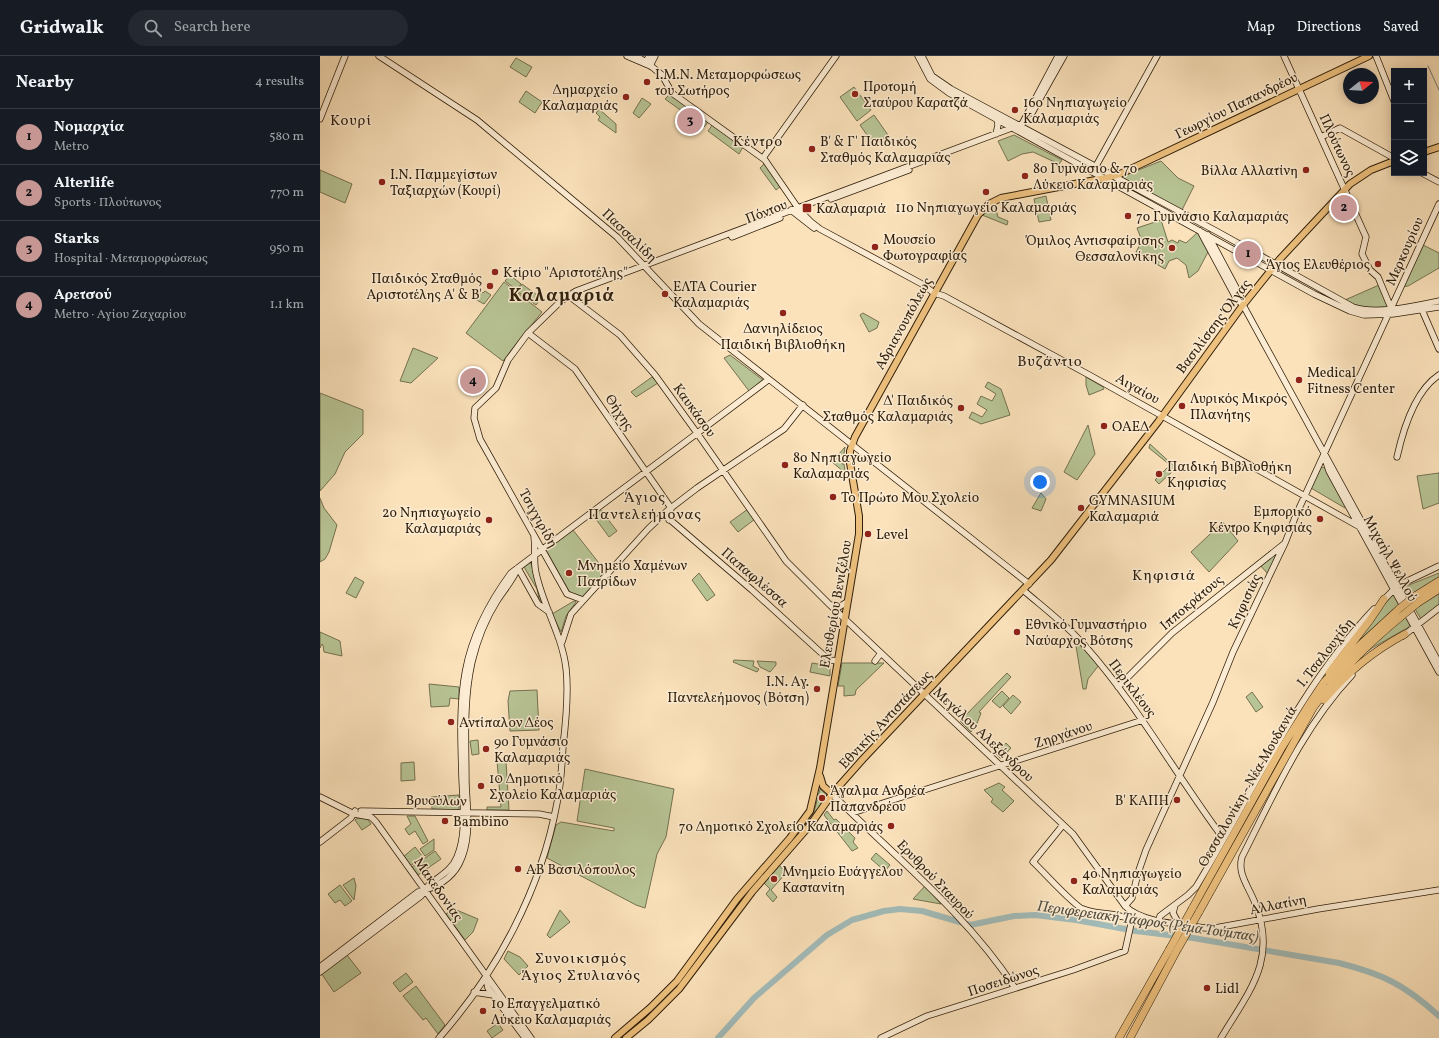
<!DOCTYPE html>
<html lang="en">
<head>
<meta charset="utf-8">
<style>
	:root { --surface:#171b24; --page:#242831; --text:#f1f3f6; --muted:#9ea1a6; --line:#363941; --accent:#c59692 }
	body { margin:0; font-family:Vollkorn,serif; background:var(--page); color:var(--text) }
	.controls { position:absolute; right:12px; top:12px; display:grid; overflow:hidden; border-radius:0px; box-shadow:0 2px 10px #0003 }
	.controls button { width:36px; height:36px; display:grid; place-items:center; padding:0; border:0; border-bottom:1px solid var(--line); background:var(--surface); color:var(--text); font:20px sans-serif }
	.compass { position:absolute; left:1023px; top:12px; width:36px; height:36px; border-radius:50%; background:var(--surface); box-shadow:0 2px 10px #0003; rotate:72deg }
	.you { position:absolute; left:720px; top:426px; width:14px; height:14px; margin:-10px; border:3px solid #fff; border-radius:50%; background:#1a73e8; box-shadow:0 0 0 6px #1a73e833 }
	.badge { display:grid; place-items:center; width:26px; height:26px; border-radius:50%; background:var(--accent); color:#111; font-size:13px; font-weight:700 }
	.pin { position:absolute; translate:-50% -50%; border:2px solid #fff; box-shadow:0 1px 4px #0006 }
	.list { margin:0; padding:0; list-style:none }
	h2 { display:flex; justify-content:space-between; align-items:center; height:52px; margin:0; padding:0 16px; font-size:17px }
	h2 small { font-size:13px; font-weight:400; color:var(--muted) }
	.list li { display:grid; grid-template-columns:26px 1fr auto; gap:12px; align-items:center; box-sizing:border-box; height:56px; padding:0 16px; border-top:1px solid var(--line) }
	.list b { display:block; font-size:15px; white-space:nowrap }
	.list p { margin:0; font-size:13px; white-space:nowrap; color:var(--muted) }
	.list em { font-size:13px; font-style:normal; color:var(--muted) }
	.icon { flex:none; width:22px; height:22px; fill:none; stroke:currentColor; stroke-width:2; stroke-linecap:round; stroke-linejoin:round }
	.map { position:relative; flex:none; width:1119px; height:982px; overflow:hidden }
	header { display:flex; align-items:center; gap:24px; box-sizing:border-box; height:56px; padding:0 20px; background:var(--surface); border-bottom:1px solid var(--line) }
	header strong { font-size:19px }
	nav { display:flex; gap:22px; margin-inline-start:auto; font-size:14px }
	.search { width:280px; height:36px; background:var(--page); display:flex; align-items:center; gap:10px; box-sizing:border-box; padding:0 14px; border-radius:22px; color:var(--muted); font-size:15px }
	main { display:flex }
	aside { flex:1; background:var(--surface) }
	.map>svg:first-child { display:block }
</style>
</head>
<body>
<header>
<strong>Gridwalk</strong>
<div class="search"><svg class="icon" aria-label="search" viewBox="0 0 24 24"><circle cx="10" cy="10" r="6"/><path d="M15 15l6 6"/></svg>Search here</div>
<nav><a>Map</a><a>Directions</a><a>Saved</a></nav>
</header>
<main>
<aside>
<h2>Nearby<small>4 results</small></h2>
<ul class="list">
<li><span class="badge">1</span><div><b>Νομαρχία</b><p>Metro</p></div><em>580 m</em></li>
<li><span class="badge">2</span><div><b>Alterlife</b><p>Sports · Πλούτωνος</p></div><em>770 m</em></li>
<li><span class="badge">3</span><div><b>Starks</b><p>Hospital · Μεταμορφώσεως</p></div><em>950 m</em></li>
<li><span class="badge">4</span><div><b>Αρετσού</b><p>Metro · Αγίου Ζαχαρίου</p></div><em>1.1 km</em></li>
</ul>
</aside>
<div class="map">
<svg width="1119" height="982" viewBox="0 0 1119 982">
	<rect width="100%" height="100%" fill="#fbe2bb"/>
	<filter id="stains"><feTurbulence type="fractalNoise" baseFrequency=".005" numOctaves="4"/><feColorMatrix values="0 0 0 0 .2 0 0 0 0 .09 0 0 0 0 .02 0 0 0 .5 -.17"/></filter>
	<radialGradient id="worn" r=".72"><stop offset=".6" stop-color="#630" stop-opacity="0"/><stop offset="1" stop-color="#630" stop-opacity=".3"/></radialGradient>
	<!-- green -->
	<path fill="#b8c495" stroke="#747150" d="M196,2L212,11L206,21L190,11Z
		M534,31L551,54L537,65L520,41Z
		M206,35L222,46L215,57L199,46Z
		M351,37L389,65L384,71L345,43Z
		M322,42L331,48L319,62L313,57Z
		M279,53L296,68V77L278,64L280,61L276,57Z
		M554,59L568,79L554,89L540,69Z
		M393,68L423,91L419,98L388,75Z
		M694,79L742,104L739,108L713,96L702,98L688,105L678,85Z
		M841,105L858,122L874,130L862,154L801,121Z
		M445,107L461,130L456,134L440,112Z
		M0,114L32,128L25,147L0,136Z
		M726,140L731,164L719,166L714,143Z
		M675,150L678,161L688,165L687,169L662,159Z
		M841,164L848,186L852,184L858,187L859,184L866,187L878,176L888,196L878,215L869,222L866,209L857,202L849,205L845,213L816,196L822,185L817,172Z
		M1101,188L1119,197V212L1088,230L1081,231Z
		M190,219L201,228L197,234L185,225Z
		M184,226L222,256L183,305L146,277Z
		M202,228L221,242L216,249L197,235Z
		M1059,229L1068,251L1042,252L1025,244Z
		M159,234L163,237L165,235L171,239L164,248L153,242Z
		M543,257L559,266L557,272L549,276L540,259Z
		M93,292L118,302L91,327L80,325Z
		M410,299L443,324H442L429,335L404,302Z
		M332,321L338,327L316,341L311,336Z
		M766,321L783,331L784,333L769,339L766,329Z
		M668,326L681,333L690,359L661,368L649,362L652,356L662,361L667,354L657,348L661,340L672,345L676,338L665,331Z
		M0,337L43,354V378L25,396L15,418L0,435Z
		M768,369L775,398L757,424L744,416Z
		M830,388L856,412L839,428L835,424L850,409L829,392Z
		M525,391L523,404H522V408H524L525,415L524,416L512,406Z
		M1001,411L1005,412L1026,451L1025,452L991,432Z
		M1119,417V447L1103,453L1097,420Z
		M721,437L726,443L721,455L712,452Z
		M0,442L4,452L17,469L9,496L5,503L0,506Z
		M280,453L297,475L289,481L273,459Z
		M428,453L435,463L418,476L410,466Z
		M903,466L918,485L889,516L871,496Z
		M253,474L286,516L262,541L250,537L226,494Z
		M960,491L948,518L939,508Z
		M210,507H211L222,548H220L217,533L204,511Z
		M379,517L395,539L387,545L372,524Z
		M1119,517V523L1089,541L1084,531Z
		M35,521L44,526L36,542L26,537Z
		M1071,538L1074,539L1079,549L1035,588Z
		M1119,538V550L1101,563L1095,553Z
		M254,545L256,546L246,560L241,576L232,558Z
		M1086,560L1090,567L1089,571L1052,592L1033,607Z
		M0,576L20,585L22,600L4,596L3,589L2,588L0,592Z
		M760,586L779,609L768,623L766,633H763L756,590Z
		M414,604L434,605L433,610L439,613L437,616L413,606Z
		M437,605L456,606V609L450,616L440,611Z
		M492,607L510,610V620L490,616Z
		M522,607H564L536,634L535,639L524,640V630H518Z
		M687,617L691,621L659,656L661,657L656,670L651,676L640,665Z
		M109,628L139,631V643L130,642L129,650L111,651Z
		M217,634L219,674L190,675L188,645L190,635Z
		M682,635L689,642L680,652L672,645Z
		M932,636L943,651L936,656L926,641Z
		M693,639L701,646L691,658L683,650Z
		M158,684L159,698L152,699L150,685Z
		M686,687L691,692L681,703L676,698Z
		M177,705H186L189,754H167V751H181Z
		M94,706L95,724L81,725V707Z
		M265,713L354,733L346,781L337,798L325,852L316,849L227,802L236,769L241,766L294,775V772L257,765Z
		M679,727L685,731L682,734L694,745L683,756L671,746L673,743L664,734Z
		M500,733L508,740L487,769L468,791L494,756Z
		M139,739V754L112,753L111,741Z
		M507,755L514,764L516,763L535,782L533,786L538,792L532,795L504,759Z
		M87,760H95L108,785L103,788L95,775L89,779L85,773L91,768Z
		M38,762L47,763L51,768L42,774L35,764Z
		M114,783V794L105,800L100,793Z
		M95,791L103,801L90,810L83,801Z
		M115,795L121,803L98,819L92,811Z
		M556,797L570,809L565,815L551,803Z
		M452,808C433,830 414,853 397,877C372,910 350,942 317,969L360,925L425,838Z
		M459,809L466,817L451,834L457,841L453,846L446,838L450,833L443,826Z
		M34,822L36,830L34,844L23,829Z
		M20,829L32,845L25,850L20,844L15,847L8,838Z
		M605,830L621,848L593,843Z
		M134,853L158,863L153,876L145,884L126,858Z
		M240,854L250,866L230,882L227,879Z
		M188,895L200,901L208,910L199,919L184,903Z
		M27,899L41,917L14,936L1,917Z
		M86,917L93,926L80,936L73,927Z
		M96,930L125,969L118,978L106,962L103,964L83,940Z
		M178,967L183,974L172,982L167,975Z"/>
	<g fill="none" stroke-linecap="round" stroke-linejoin="round">
		<!-- stream -->
		<path stroke="#747d74" stroke-width="1" d="M1108,10L1119,34"/>
		<!-- river -->
		<path stroke="#a2bcba" stroke-width="6" d="M398,982L434,942L507,879L532,864L564,855L580,853L602,855L650,869L694,860L715,859L756,864L816,875L873,882L1019,907C1063,918 1085,929 1119,960"/>
		<defs>
			<path id="secondary" d="M59,0L157,64L297,181L379,268L709,528
				M307,0L328,9
				M316,0L326,6L342,19L352,37L445,104L480,155L491,166L500,173L602,228L614,237L624,240L771,320L1040,471
				M598,0L610,23L629,37L994,238L1030,255L1044,259L1073,258L1119,251
				M602,0L612,20L631,33L896,175L1033,251C1056,259 1095,250 1119,245
				M964,0L1046,181L1042,198L1050,214L1058,221L1071,252
				M1056,0L1074,45
				M326,6L329,0
				M330,10L335,0
				M712,57L744,0
				M0,63L25,0
				M676,78L678,69L677,63
				M1001,81L1020,72L1074,102
				M443,102L516,0
				M776,110L837,0
				M1102,117L1119,126
				M511,143L589,114
				M471,154L494,172
				M880,175L916,242L921,247
				M888,179L920,239L923,249L1119,607
				M412,181L460,162
				M249,240L300,279L335,319L377,377L466,505L510,549L753,778L805,850C822,867 861,868 885,872H895L998,853L1119,834
				M1102,254L1119,293
				M208,277L255,313L351,452L349,464
				M1077,401C1083,374 1095,335 1119,319
				M1005,403L1009,415L1119,616
				M348,462L432,534L509,604L518,605
				M198,512L218,548L229,556
				M703,534C724,552 748,570 766,591C818,650 856,719 903,782
				M263,544L247,538L160,383L154,362L155,352L176,332L188,304L208,277L241,245L256,235L702,68L738,0
				M1062,546L1077,530L1119,510
				M511,549L519,551L527,546
				M1083,580L1119,552
				M242,586L251,558L328,473L347,455L377,432L464,373L483,349
				M555,605L561,597
				M798,631L852,577L964,488
				M512,738C575,801 646,857 695,932
				M0,741L34,758L51,761L56,766L211,982
				M41,755L219,758L234,761
				M532,757L823,664
				M0,786L31,762L35,755
				M855,849L853,857L859,868
				M805,850L812,842L818,817L826,794L893,646L913,596L965,487L976,459L1119,148
				M839,864L840,860L868,839L876,831C933,737 977,634 1054,553
				M0,911L98,836C115,832 131,823 139,808C152,783 147,754 146,727C146,687 143,646 152,606C157,585 165,564 177,545C184,534 193,524 198,512
				M0,916L101,840C104,837 106,831 110,828C120,820 132,814 137,801C147,777 143,748 142,723C139,637 138,589 191,517L448,324
				M166,923L168,932L205,982
				M154,936L173,939
				M119,982C177,916 221,834 237,747C241,729 242,709 243,690C246,665 249,637 246,612C242,579 223,550 216,517C213,505 216,493 214,481
				M561,982L607,960L753,914L805,895L811,868L809,863C795,856 778,859 763,853C755,851 722,814 713,806L743,769
				M901,982C929,935 958,904 935,847C929,831 917,818 922,801C954,738 983,671 1032,619"/>
			<path id="primary" d="M1104,96L1119,91
				M500,720L503,730L512,738
				M295,982L330,952L357,925L417,843L470,782L490,755L500,712L539,478V460L530,407V395L535,381L658,159L669,148L681,142L786,122L800,118L1049,0
				M306,982L328,964L359,933L432,836L491,768L512,738L543,703L731,504L838,366L923,249L960,203L1030,128L1051,114L1074,105"/>
			<path id="highway" d="M1095,540L1119,525
				M1099,546L1119,533
				M1009,617L1050,564L1064,543
				M1004,644C1029,615 1052,596 1085,578
				M872,853L961,693L988,650L1004,626L1042,587L1080,552
				M879,856L993,652C1018,617 1049,587 1083,559
				M799,982L849,894
				M810,982L856,896"/>
		</defs>
		<!-- secondary casing -->
		<use href="#secondary" stroke="#2f1e0a" stroke-width="7"/>
		<!-- primary casing -->
		<use href="#primary" stroke="#2f1e0a" stroke-width="8"/>
		<!-- highway casing -->
		<use href="#highway" stroke="#2f1e0a" stroke-width="8"/>
		<!-- secondary -->
		<use href="#secondary" stroke="#fcecd3" stroke-width="5.5"/>
		<!-- primary -->
		<use href="#primary" stroke="#eec17e" stroke-width="6"/>
		<!-- highway -->
		<use href="#highway" stroke="#eec17e" stroke-width="7"/>
		<defs>
			<path id="highway-bridge" d="M1080,552L1095,540
				M1083,559L1099,546
				M849,894L872,853
				M856,896L879,856"/>
		</defs>
		<!-- highway-bridge casing -->
		<use href="#highway-bridge" stroke="#2f1e0a" stroke-width="8" stroke-linecap="butt"/>
		<!-- highway-bridge -->
		<use href="#highway-bridge" stroke="#eec17e" stroke-width="7"/>
	</g>
	<!-- markers -->
	<g fill="#8f2418" stroke="#fcecd3" stroke-width="1.5">
		<circle cx="327" cy="26" r="4"/>
		<circle cx="535" cy="38" r="4"/>
		<circle cx="306" cy="41" r="4"/>
		<circle cx="695" cy="54" r="4"/>
		<circle cx="492" cy="93" r="4"/>
		<circle cx="986" cy="114" r="4"/>
		<circle cx="705" cy="120" r="4"/>
		<circle cx="62" cy="126" r="4"/>
		<circle cx="666" cy="136" r="4"/>
		<rect x="482" y="147" width="10" height="10" rx="2"/>
		<circle cx="808" cy="160" r="4"/>
		<circle cx="555" cy="191" r="4"/>
		<circle cx="852" cy="192" r="4"/>
		<circle cx="1058" cy="208" r="4"/>
		<circle cx="175" cy="216" r="4"/>
		<circle cx="170" cy="230" r="4"/>
		<circle cx="345" cy="238" r="4"/>
		<circle cx="463" cy="257" r="4"/>
		<circle cx="979" cy="324" r="4"/>
		<circle cx="862" cy="350" r="4"/>
		<circle cx="641" cy="352" r="4"/>
		<circle cx="784" cy="370" r="4"/>
		<circle cx="465" cy="409" r="4"/>
		<circle cx="839" cy="418" r="4"/>
		<circle cx="513" cy="441" r="4"/>
		<circle cx="761" cy="452" r="4"/>
		<circle cx="1000" cy="463" r="4"/>
		<circle cx="169" cy="464" r="4"/>
		<circle cx="548" cy="478" r="4"/>
		<circle cx="249" cy="517" r="4"/>
		<circle cx="697" cy="576" r="4"/>
		<circle cx="497" cy="633" r="4"/>
		<circle cx="131" cy="666" r="4"/>
		<circle cx="166" cy="693" r="4"/>
		<circle cx="161" cy="730" r="4"/>
		<circle cx="502" cy="742" r="4"/>
		<circle cx="857" cy="744" r="4"/>
		<circle cx="125" cy="765" r="4"/>
		<circle cx="571" cy="770" r="4"/>
		<circle cx="198" cy="813" r="4"/>
		<circle cx="454" cy="823" r="4"/>
		<circle cx="754" cy="825" r="4"/>
		<circle cx="887" cy="932" r="4"/>
		<circle cx="163" cy="955" r="4"/>
	</g>
	<g text-anchor="middle" stroke-width="3" stroke-linejoin="round" paint-order="stroke">
		<!-- poi labels -->
		<g font-size="14" fill="#2f1e0a" stroke="#fcecd3" text-anchor="start">
			<text x="335" y="23">Ι.Μ.Ν. Μεταμορφώσεως<tspan x="335" dy="16">του Σωτήρος</tspan></text>
			<text x="543" y="35">Προτομή<tspan x="543" dy="16">Σταύρου Καρατζά</tspan></text>
			<text x="298" y="38" text-anchor="end">Δημαρχείο<tspan x="298" dy="16">Καλαμαριάς</tspan></text>
			<text x="703" y="51">16ο Νηπιαγωγείο<tspan x="703" dy="16">Καλαμαριάς</tspan></text>
			<text x="500" y="90">Β' &amp; Γ' Παιδικός<tspan x="500" dy="16">Σταθμός Καλαμαριάς</tspan></text>
			<text x="713" y="117">8ο Γυμνάσιο &amp; 7ο<tspan x="713" dy="16">Λύκειο Καλαμαριάς</tspan></text>
			<text x="978" y="119" text-anchor="end">Βίλλα Αλλατίνη</text>
			<text x="70" y="123">Ι.Ν. Παμμεγίστων<tspan x="70" dy="16">Ταξιαρχών (Κουρί)</tspan></text>
			<text x="666" y="156" text-anchor="middle">11ο Νηπιαγωγείο Καλαμαριάς</text>
			<text x="496" y="157">Καλαμαριά</text>
			<text x="816" y="165">7ο Γυμνάσιο Καλαμαριάς</text>
			<text x="563" y="188">Μουσείο<tspan x="563" dy="16">Φωτογραφίας</tspan></text>
			<text x="844" y="189" text-anchor="end">Όμιλος Αντισφαίρισης<tspan x="844" dy="16">Θεσσαλονίκης</tspan></text>
			<text x="1050" y="213" text-anchor="end">Άγιος Ελευθέριος</text>
			<text x="183" y="221">Κτίριο "Αριστοτέλης"</text>
			<text x="162" y="227" text-anchor="end">Παιδικός Σταθμός<tspan x="162" dy="16">Αριστοτέλης Α' &amp; Β'</tspan></text>
			<text x="353" y="235">ΕΛΤΑ Courier<tspan x="353" dy="16">Καλαμαριάς</tspan></text>
			<text x="463" y="277" text-anchor="middle">Δανιηλίδειος<tspan x="463" dy="16">Παιδική Βιβλιοθήκη</tspan></text>
			<text x="987" y="321">Medical<tspan x="987" dy="16">Fitness Center</tspan></text>
			<text x="870" y="347">Λυρικός Μικρός<tspan x="870" dy="16">Πλανήτης</tspan></text>
			<text x="633" y="349" text-anchor="end">Δ' Παιδικός<tspan x="633" dy="16">Σταθμός Καλαμαριάς</tspan></text>
			<text x="792" y="375">ΟΑΕΔ</text>
			<text x="473" y="406">8ο Νηπιαγωγείο<tspan x="473" dy="16">Καλαμαριάς</tspan></text>
			<text x="847" y="415">Παιδική Βιβλιοθήκη<tspan x="847" dy="16">Κηφισίας</tspan></text>
			<text x="521" y="446">Το Πρώτο Μου Σχολείο</text>
			<text x="769" y="449">GYMNASIUM<tspan x="769" dy="16">Καλαμαριά</tspan></text>
			<text x="992" y="460" text-anchor="end">Εμπορικό<tspan x="992" dy="16">Κέντρο Κηφισιάς</tspan></text>
			<text x="161" y="461" text-anchor="end">2ο Νηπιαγωγείο<tspan x="161" dy="16">Καλαμαριάς</tspan></text>
			<text x="556" y="483">Level</text>
			<text x="257" y="514">Μνημείο Χαμένων<tspan x="257" dy="16">Πατρίδων</tspan></text>
			<text x="705" y="573">Εθνικό Γυμναστήριο<tspan x="705" dy="16">Ναύαρχος Βότσης</tspan></text>
			<text x="489" y="630" text-anchor="end">Ι.Ν. Αγ.<tspan x="489" dy="16">Παντελεήμονος (Βότση)</tspan></text>
			<text x="139" y="671">Αντίπαλον Δέος</text>
			<text x="174" y="690">9ο Γυμνάσιο<tspan x="174" dy="16">Καλαμαριάς</tspan></text>
			<text x="169" y="727">10 Δημοτικό<tspan x="169" dy="16">Σχολείο Καλαμαριάς</tspan></text>
			<text x="510" y="739">Άγαλμα Ανδρέα<tspan x="510" dy="16">Παπανδρέου</tspan></text>
			<text x="849" y="749" text-anchor="end">Β' ΚΑΠΗ</text>
			<text x="133" y="770">Bambino</text>
			<text x="563" y="775" text-anchor="end">7o Δημοτικό Σχολείο Καλαμαριάς</text>
			<text x="206" y="818">ΑΒ Βασιλόπουλος</text>
			<text x="462" y="820">Μνημείο Ευάγγελου<tspan x="462" dy="16">Καστανίτη</tspan></text>
			<text x="762" y="822">4ο Νηπιαγωγείο<tspan x="762" dy="16">Καλαμαριάς</tspan></text>
			<text x="895" y="937">Lidl</text>
			<text x="171" y="952">1ο Επαγγελματικό<tspan x="171" dy="16">Λύκειο Καλαμαριάς</tspan></text>
		</g>
		<!-- street labels -->
		<g font-size="14" fill="#2f1e0a" stroke="#fcecd3">
			<text transform="translate(916 49) rotate(-26)" y="5">Γεωργίου Παπανδρέου</text>
			<text transform="translate(1018 89) rotate(65)" y="5">Πλούτωνος</text>
			<text transform="translate(446 155) rotate(-21)" y="5">Πόντου</text>
			<text transform="translate(310 179) rotate(44)" y="5">Πασσαλίδη</text>
			<text transform="translate(1084 195) rotate(-66)" y="5">Μερκουρίου</text>
			<text transform="translate(583 267) rotate(-61)" y="5">Αδριανουπόλεως</text>
			<text transform="translate(893 270) rotate(-53)" y="5">Βασιλίσσης Όλγας</text>
			<text transform="translate(818 332) rotate(29)" y="5">Αιγαίου</text>
			<text transform="translate(375 354) rotate(54)" y="5">Καυκάσου</text>
			<text transform="translate(300 356) rotate(56)" y="5">Θήχης</text>
			<text transform="translate(219 462) rotate(61)" y="5">Τσιγγιρίδη</text>
			<text transform="translate(1071 502) rotate(61)" y="5">Μιχαήλ Ψελλού</text>
			<text transform="translate(435 521) rotate(41)" y="5">Παπαφλέσσα</text>
			<text transform="translate(924 545) rotate(-65)" y="5">Κηφισιάς</text>
			<text transform="translate(871 546) rotate(-40)" y="5">Ιπποκράτους</text>
			<text transform="translate(515 548) rotate(-80)" y="5">Ελευθερίου Βενιζέλου</text>
			<text transform="translate(1005 596) rotate(-52)" y="5">Ι. Τσαλουχίδη</text>
			<text transform="translate(813 632) rotate(53)" y="5">Περικλέους</text>
			<text transform="translate(565 663) rotate(-47)" y="5">Εθνικής Αντιστάσεως</text>
			<text transform="translate(664 678) rotate(43)" y="5">Μεγάλου Αλεξάνδρου</text>
			<text transform="translate(743 678) rotate(-18)" y="5">Ζηργάνου</text>
			<text transform="translate(927 730) rotate(-60)" y="5">Θεσσαλονίκη - Νέα Μουδανιά</text>
			<text transform="translate(116 744) rotate(1)" y="5">Βρυούλων</text>
			<text transform="translate(616 823) rotate(46)" y="5">Ερυθρού Σταυρού</text>
			<text transform="translate(119 833) rotate(55)" y="5">Μακεδονίας</text>
			<text transform="translate(958 848) rotate(-11)" y="5">Αλλατίνη</text>
			<text transform="translate(683 924) rotate(-18)" y="5">Ποσειδώνος</text>
		</g>
		<!-- neighbourhood labels -->
		<g font-size="15" letter-spacing="1" fill="#2f1e0a" stroke="#fcecd3">
			<text x="31" y="69">Κουρί</text>
			<text x="438" y="90">Κέντρο</text>
			<text x="730" y="310">Βυζάντιο</text>
			<text x="325" y="446">Άγιος<tspan x="325" dy="17">Παντελεήμονας</tspan></text>
			<text x="844" y="524">Κηφισιά</text>
			<text x="261" y="907">Συνοικισμός<tspan x="261" dy="17">Άγιος Στυλιανός</tspan></text>
		</g>
		<!-- water labels -->
		<g font-size="15" font-style="italic" fill="#524d3f" stroke="#fcecd3">
			<text transform="translate(828 865) rotate(8)" y="5">Περιφερειακή Τάφρος (Ρέμα Τούμπας)</text>
		</g>
		<!-- district labels -->
		<g font-size="18" font-weight="bold" letter-spacing="1" fill="#2f1e0a" stroke="#fcecd3">
			<text x="242" y="245">Καλαμαριά</text>
		</g>
	</g>
	<rect width="100%" height="100%" filter="url(#stains)"/>
	<rect width="100%" height="100%" fill="url(#worn)"/>
</svg>
<div class="controls">
<button>+</button>
<button>−</button>
<button><svg class="icon" aria-label="layers" viewBox="0 0 24 24"><path d="M12 4l9 5-9 5-9-5zM3 14l9 5 9-5"/></svg></button>
</div>
<svg class="compass" viewBox="-18 -18 36 36"><path d="M0-13l5 13h-10z" fill="#e53935"/><path d="M0 13l5-13h-10z" fill="#9ea1a6"/></svg>
<div class="you"></div>
<div class="pin badge" style="left:928px;top:198px">1</div>
<div class="pin badge" style="left:1024px;top:152px">2</div>
<div class="pin badge" style="left:370px;top:65px">3</div>
<div class="pin badge" style="left:153px;top:325px">4</div>
</div>
</main>
</body>
</html>
